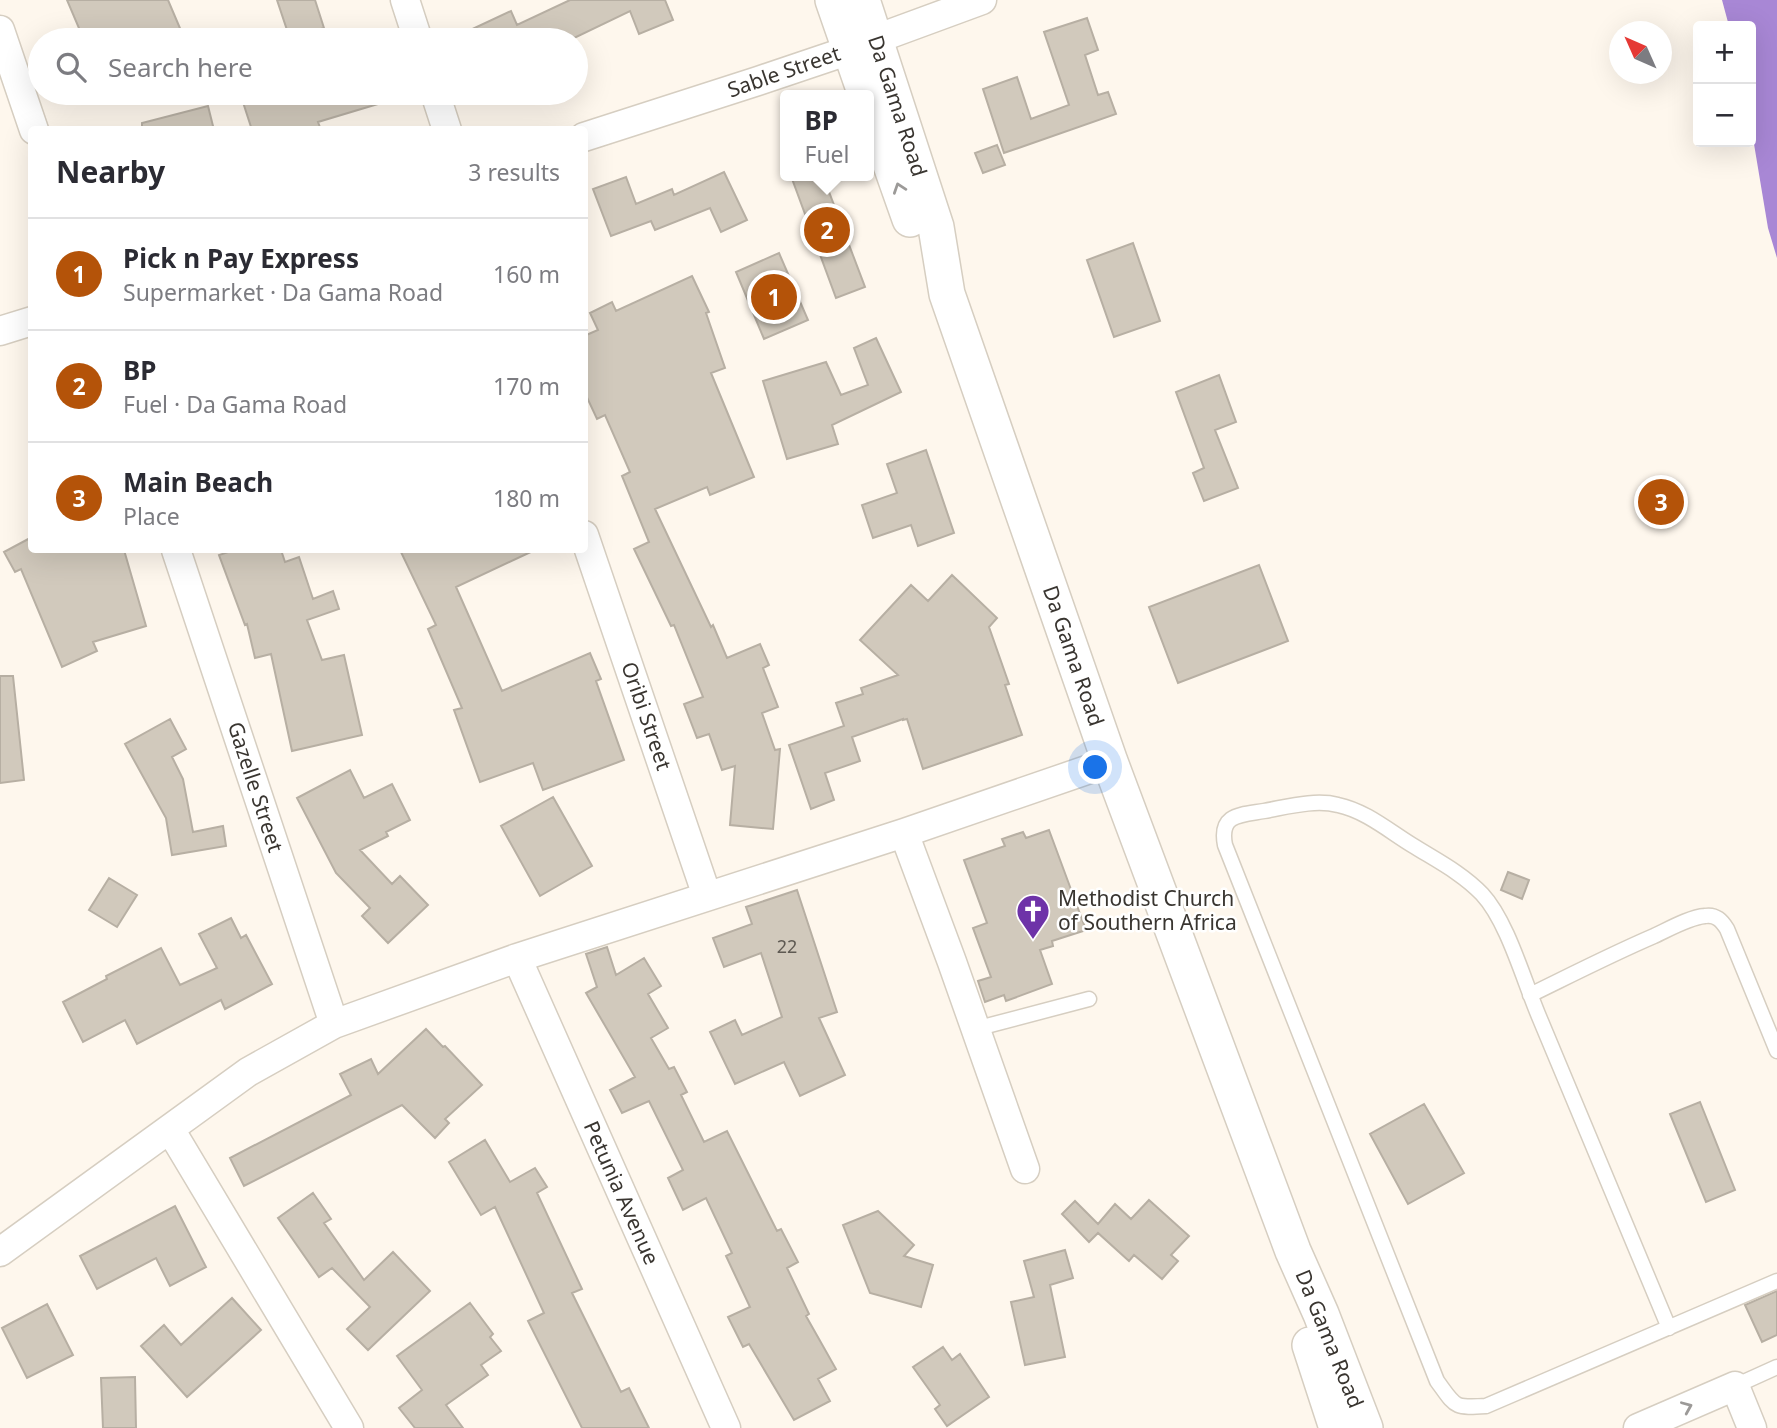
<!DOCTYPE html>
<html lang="en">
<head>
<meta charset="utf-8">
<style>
	:root { --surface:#fff; --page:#f2f2f3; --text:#2b2b33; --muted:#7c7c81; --line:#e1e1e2; --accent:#b45309 }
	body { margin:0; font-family:"Noto Sans",sans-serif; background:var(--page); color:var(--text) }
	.controls { position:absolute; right:21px; top:21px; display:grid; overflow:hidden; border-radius:7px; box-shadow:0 7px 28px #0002 }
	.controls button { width:63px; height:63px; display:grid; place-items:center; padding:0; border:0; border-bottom:2px solid var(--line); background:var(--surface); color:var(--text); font:35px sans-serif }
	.compass { position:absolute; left:1609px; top:21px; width:63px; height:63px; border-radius:50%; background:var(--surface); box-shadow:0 7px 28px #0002; rotate:315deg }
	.you { position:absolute; left:1096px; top:768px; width:24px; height:24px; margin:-18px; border:5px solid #fff; border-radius:50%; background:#1a73e8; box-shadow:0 0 0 10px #1a73e833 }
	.badge { display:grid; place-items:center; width:46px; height:46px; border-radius:50%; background:var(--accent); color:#fff; font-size:23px; font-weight:700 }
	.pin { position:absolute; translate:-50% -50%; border:4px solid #fff; box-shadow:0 2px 7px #0006 }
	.popup { position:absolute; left:780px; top:90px; width:94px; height:91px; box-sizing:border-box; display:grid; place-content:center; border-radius:7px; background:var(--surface); filter:drop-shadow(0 2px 5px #0005); font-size:23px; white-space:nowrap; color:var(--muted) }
	.popup b { font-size:26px; color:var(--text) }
	.popup::after { content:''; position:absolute; left:50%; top:100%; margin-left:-14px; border:14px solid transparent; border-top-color:var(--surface) }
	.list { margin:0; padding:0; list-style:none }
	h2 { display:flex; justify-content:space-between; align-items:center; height:91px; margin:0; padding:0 28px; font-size:30px }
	h2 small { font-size:23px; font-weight:400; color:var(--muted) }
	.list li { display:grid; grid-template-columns:46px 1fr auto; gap:21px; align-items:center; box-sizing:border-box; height:112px; padding:0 28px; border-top:2px solid var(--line) }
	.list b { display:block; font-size:26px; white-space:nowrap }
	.list p { margin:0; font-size:23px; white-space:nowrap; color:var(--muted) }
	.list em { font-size:23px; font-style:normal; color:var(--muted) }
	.icon { flex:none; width:38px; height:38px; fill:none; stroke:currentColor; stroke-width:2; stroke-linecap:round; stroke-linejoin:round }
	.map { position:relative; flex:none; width:1777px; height:1428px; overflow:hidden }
	.search { position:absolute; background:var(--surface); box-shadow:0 7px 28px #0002; left:28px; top:28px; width:560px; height:77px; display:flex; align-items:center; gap:18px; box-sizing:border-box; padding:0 24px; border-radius:38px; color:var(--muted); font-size:26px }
	.panel { position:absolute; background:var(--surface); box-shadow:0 7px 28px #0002; left:28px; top:126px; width:560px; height:427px; border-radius:7px }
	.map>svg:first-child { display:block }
</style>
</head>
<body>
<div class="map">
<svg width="1777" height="1428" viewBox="0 0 1777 1428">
	<rect width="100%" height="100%" fill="#fef7ed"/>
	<!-- water -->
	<path fill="#a887d5" d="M1722,0H1777V258L1768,228L1751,126V26H1729Z"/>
	<!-- building -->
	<path fill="#d1c9bc" stroke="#b7afa3" stroke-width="2" d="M67,0H168L185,40H84Z
		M277,0H315L324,28L290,39Z
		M570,0H665L673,20L639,34L630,11L570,40H449L511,11L517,25Z
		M1087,18L1098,50L1085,55L1098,95L1108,92L1116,114L1004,153L983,89L1017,77L1031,119L1069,105L1044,32Z
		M240,93H398V98L318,122L321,130H252Z
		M208,106L214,130H142V123Z
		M997,145L1005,165L983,173L975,153Z
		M724,172L747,220L721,232L710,208L655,230L651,221L611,236L593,189L626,177L636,204L672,189L674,195Z
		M791,176H823L865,287L836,298Z
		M1133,243L1160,321L1114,337L1087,260Z
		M779,253L808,320L764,339L736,272Z
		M692,276L709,312L706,313L725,368L711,373L754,477L710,495L707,487L655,509L711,627L713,625L727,658L760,644L769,665L763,668L778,707L762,713L775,750L780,749L773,829L730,825L735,766L722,770L709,734L697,738L684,704L703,697L674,625L671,626L634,549L649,542L622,476L630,472L605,415L597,419L584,391V336L598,330L590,313L612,302L616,311Z
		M876,338L901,392L832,425L838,444L787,459L763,381L826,362L841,395L868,385L854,348Z
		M1219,375L1236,422L1215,430L1238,488L1204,501L1193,473L1204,468L1176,392Z
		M926,450L954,533L918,546L911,525L873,538L862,505L897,493L887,464Z
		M32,537V550H124L146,626L93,642L97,651L62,667L21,569L15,572L4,552Z
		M234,550H281L285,562L299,557L313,599L333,591L339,609L307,620L322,660L344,655L362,735L292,751L271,654L255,658L247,624L245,625L219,555Z
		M400,550H535L456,587L502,691L590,653L601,679L596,681L624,760L543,790L533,763L480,782L454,710L462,708L428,629L436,625Z
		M1259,565L1288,641L1178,683L1149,607Z
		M952,575L997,618L989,627L1009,684L1005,685L1022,735L923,769L907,719L903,720V719L852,737L860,761L825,773L834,800L811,809L789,745L844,726L836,703L863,694L861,688L898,675L860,640L911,585L928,601Z
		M0,676H13L24,780L0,783Z
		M170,719L186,749L172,757L183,779L193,832L223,826L226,846L172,855L166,818L125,744Z
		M350,770L364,798L392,784L410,820L386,832L388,836L360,850L392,884L400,876L428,905L388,943L362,916L370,908L336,873L297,798Z
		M553,797L592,866L540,896L501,826Z
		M1049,830L1086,930L1052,941L1053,946L1040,950L1052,984L1006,1001L1004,995L985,1002L978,981L991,977L973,928L987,923L964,860L1005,846L1002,839L1023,832L1026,838Z
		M1508,872L1529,880L1522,899L1501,890Z
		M109,878L137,895L117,927L89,910Z
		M797,890L837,1012L819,1018L845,1075L800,1096L784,1062L735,1084L710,1032L735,1020L742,1035L782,1017L761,953L724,967L713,938L752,924L746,907Z
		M231,918L241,938L246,935L272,984L225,1009L221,1000L137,1044L125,1020L83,1042L63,1002L107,979L106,976L161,948L180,985L217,968L199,934Z
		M607,947L616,975L644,958L661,986L648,994L668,1028L651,1038L669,1069L674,1067L687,1092L681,1095L704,1142L727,1131L777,1231L781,1229L798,1262L787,1268L809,1314L806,1316L836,1369L818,1379L830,1401L794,1420L749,1344L743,1347L728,1317L750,1307L726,1256L732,1253L706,1198L683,1210L668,1178L683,1170L649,1101L622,1113L610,1090L635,1077L586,993L597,987L586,954Z
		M426,1029L443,1047L445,1046L482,1085L445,1119L449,1123L435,1138L402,1105L244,1186L230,1158L351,1095L340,1074L371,1059L378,1074Z
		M1700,1102L1735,1190L1706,1202L1670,1114Z
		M1424,1104L1464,1173L1408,1204L1370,1134Z
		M485,1140L510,1182L535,1168L547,1187L537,1193L582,1289L572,1293L621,1392L629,1388L649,1428H582L528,1321L544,1313L495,1207L481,1215L449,1162Z
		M313,1193L331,1219L324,1223L364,1280L393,1252L430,1291L368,1350L347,1329L370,1307L332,1268L319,1277L278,1218Z
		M1149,1200L1189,1236L1171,1255L1178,1261L1162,1279L1134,1255L1129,1261L1098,1233L1089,1242L1062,1214L1075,1201L1098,1224L1115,1204L1131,1219Z
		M175,1206L206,1267L170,1286L156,1258L97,1289L80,1256Z
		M878,1211L914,1245L904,1256L933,1265L921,1307L870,1293L843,1225Z
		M1065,1250L1073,1278L1050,1285L1065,1357L1025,1365L1011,1302L1034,1297L1024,1261Z
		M1777,1291V1335L1762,1342L1745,1305Z
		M232,1298L261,1330L187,1397L141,1346L164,1325L181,1345Z
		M470,1303L493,1334L490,1337L501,1351L481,1365L488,1375L446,1405L463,1428H415L399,1408L422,1390L397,1356Z
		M47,1304L73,1355L27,1378L2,1328Z
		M943,1347L952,1360L960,1354L989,1397L947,1426L935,1409L940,1405L913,1367Z
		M135,1377L136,1428H103L101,1378Z"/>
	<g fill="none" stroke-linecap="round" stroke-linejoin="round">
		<defs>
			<path id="service" d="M1530,995C1571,975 1612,954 1654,936C1669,929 1690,917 1705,916C1716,914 1722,921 1727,929L1777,1051
				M975,1029L1089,999
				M1669,1328C1626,1225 1583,1122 1540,1019C1524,982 1508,922 1482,894C1462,873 1436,860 1412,845C1389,831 1366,811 1338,805C1315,799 1287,807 1264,811C1240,815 1219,814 1225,845L1437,1381C1456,1407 1453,1408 1486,1406L1777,1281
				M1735,1386L1777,1367"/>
			<path id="minor" d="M405,0L418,40
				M0,30L34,130
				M435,93L447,130
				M584,137L758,81L850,50L876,39L982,0
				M0,331L32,321
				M584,535L707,896
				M176,550L334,1024
				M904,833L952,962L1025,1169
				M517,958L726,1428
				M170,1129L349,1428
				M0,1252L248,1072L334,1024L517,958L904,833L1110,762
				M1638,1428L1735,1386L1752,1428"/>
			<path id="tertiary" d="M833,0L866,95
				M862,0L936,227L947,294L1110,762L1293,1251L1321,1314L1365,1428
				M869,103L910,219
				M1310,1345L1337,1428"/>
		</defs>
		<!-- service casing -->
		<use href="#service" stroke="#d6cec1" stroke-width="17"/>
		<!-- minor casing -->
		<use href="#minor" stroke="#d6cec1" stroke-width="31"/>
		<!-- tertiary casing -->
		<use href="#tertiary" stroke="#d6cec1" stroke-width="38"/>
		<!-- service -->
		<use href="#service" stroke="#fff" stroke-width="14"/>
		<!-- minor -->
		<use href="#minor" stroke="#fff" stroke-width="28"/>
		<!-- tertiary -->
		<use href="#tertiary" stroke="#fff" stroke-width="35"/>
	</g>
	<!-- one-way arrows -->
	<defs><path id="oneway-chevron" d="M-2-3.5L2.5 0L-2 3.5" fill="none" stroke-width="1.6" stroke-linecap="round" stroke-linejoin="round" transform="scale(1.75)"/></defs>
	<g stroke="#9c9a98">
		<use href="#oneway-chevron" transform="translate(899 188) rotate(-109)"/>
		<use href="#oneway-chevron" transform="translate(1687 1407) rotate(-23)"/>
	</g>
	<!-- icons -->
	<defs>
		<symbol id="church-pin" viewBox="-11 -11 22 30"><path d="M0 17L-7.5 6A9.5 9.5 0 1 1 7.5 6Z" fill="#6e33a8" stroke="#fff"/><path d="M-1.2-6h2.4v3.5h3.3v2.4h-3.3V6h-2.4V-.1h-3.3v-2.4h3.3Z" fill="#fff"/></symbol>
	</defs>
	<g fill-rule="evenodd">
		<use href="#church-pin" x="1014" y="892" width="38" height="52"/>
	</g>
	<g text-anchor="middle" stroke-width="5" stroke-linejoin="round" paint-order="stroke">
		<!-- number labels -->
		<g font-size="18" fill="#5f5a53">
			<text x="787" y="953">22</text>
		</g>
		<!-- street labels -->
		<g font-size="21" fill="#393530" stroke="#fff">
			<text transform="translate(784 72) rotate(-19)" y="7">Sable Street</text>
			<text transform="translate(897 106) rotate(72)" y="7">Da Gama Road</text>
			<text transform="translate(1073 656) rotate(71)" y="7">Da Gama Road</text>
			<text transform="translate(646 716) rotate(71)" y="7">Oribi Street</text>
			<text transform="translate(255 787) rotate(72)" y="7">Gazelle Street</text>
			<text transform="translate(621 1193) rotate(66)" y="7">Petunia Avenue</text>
			<text transform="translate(1329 1339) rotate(68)" y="7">Da Gama Road</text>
		</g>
		<!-- poi labels -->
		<g font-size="21" fill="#393530" stroke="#fff" text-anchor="start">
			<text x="1058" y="906">Methodist Church<tspan x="1058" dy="24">of Southern Africa</tspan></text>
		</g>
	</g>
</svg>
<div class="controls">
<button>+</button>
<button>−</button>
</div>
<svg class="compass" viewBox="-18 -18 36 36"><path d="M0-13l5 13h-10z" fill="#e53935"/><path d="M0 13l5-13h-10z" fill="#7c7c81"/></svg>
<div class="you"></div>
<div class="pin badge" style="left:774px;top:297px">1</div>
<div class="pin badge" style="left:827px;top:230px">2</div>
<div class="popup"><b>BP</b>Fuel</div>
<div class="pin badge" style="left:1661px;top:502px">3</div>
<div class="search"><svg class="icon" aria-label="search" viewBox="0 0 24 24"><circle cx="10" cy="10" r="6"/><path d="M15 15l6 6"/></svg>Search here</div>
<section class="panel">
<h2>Nearby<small>3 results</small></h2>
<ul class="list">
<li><span class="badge">1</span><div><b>Pick n Pay Express</b><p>Supermarket · Da Gama Road</p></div><em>160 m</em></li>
<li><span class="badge">2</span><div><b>BP</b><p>Fuel · Da Gama Road</p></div><em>170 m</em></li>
<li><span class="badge">3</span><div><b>Main Beach</b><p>Place</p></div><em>180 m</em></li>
</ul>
</section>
</div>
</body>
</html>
